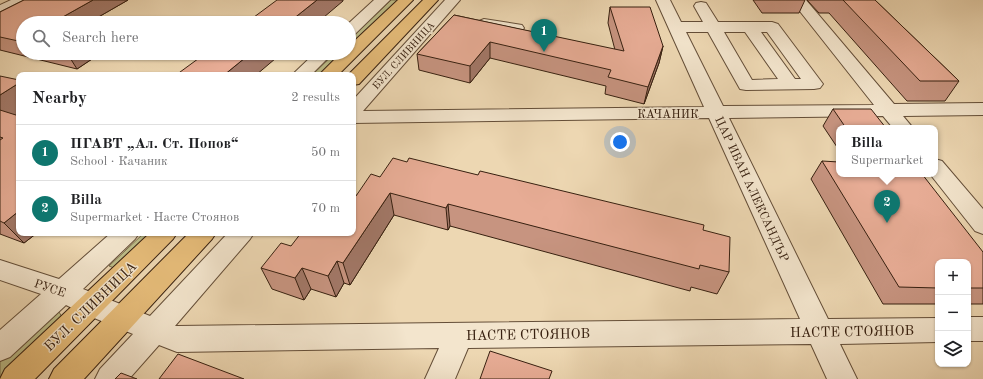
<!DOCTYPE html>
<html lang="en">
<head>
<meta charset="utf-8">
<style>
	:root { --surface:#fff; --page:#f6f6f6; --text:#202124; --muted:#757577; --line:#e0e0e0; --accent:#0f766e }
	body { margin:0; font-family:"Old Standard TT",serif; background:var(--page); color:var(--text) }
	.controls { position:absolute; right:12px; bottom:12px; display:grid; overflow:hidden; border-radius:8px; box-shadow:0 1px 3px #0004 }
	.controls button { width:36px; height:36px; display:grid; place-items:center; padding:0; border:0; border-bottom:1px solid var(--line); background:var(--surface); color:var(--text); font:20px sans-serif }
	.you { position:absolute; left:620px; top:142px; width:14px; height:14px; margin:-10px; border:3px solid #fff; border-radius:50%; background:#1a73e8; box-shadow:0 0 0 6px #1a73e833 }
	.badge { display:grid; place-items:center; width:26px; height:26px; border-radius:50%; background:var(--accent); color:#fff; font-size:13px; font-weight:700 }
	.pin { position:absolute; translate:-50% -33px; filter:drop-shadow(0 1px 2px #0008) }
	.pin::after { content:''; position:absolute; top:21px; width:14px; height:12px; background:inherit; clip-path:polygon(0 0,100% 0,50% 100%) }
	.popup { position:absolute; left:836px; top:125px; width:102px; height:52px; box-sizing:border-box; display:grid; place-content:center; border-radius:8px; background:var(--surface); filter:drop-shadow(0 1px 3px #0005); font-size:13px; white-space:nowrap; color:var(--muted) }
	.popup b { font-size:15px; color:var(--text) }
	.popup::after { content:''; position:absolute; left:50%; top:100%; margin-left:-8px; border:8px solid transparent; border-top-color:var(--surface) }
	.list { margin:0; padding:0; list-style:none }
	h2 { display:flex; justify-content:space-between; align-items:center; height:52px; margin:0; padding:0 16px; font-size:17px }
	h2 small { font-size:13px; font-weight:400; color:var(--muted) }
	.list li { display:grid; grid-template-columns:26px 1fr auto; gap:12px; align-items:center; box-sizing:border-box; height:56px; padding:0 16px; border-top:1px solid var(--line) }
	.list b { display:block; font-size:15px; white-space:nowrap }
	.list p { margin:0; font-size:13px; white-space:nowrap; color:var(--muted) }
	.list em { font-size:13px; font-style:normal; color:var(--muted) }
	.icon { flex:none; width:22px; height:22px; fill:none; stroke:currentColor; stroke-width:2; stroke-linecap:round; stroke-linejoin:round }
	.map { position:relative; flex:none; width:983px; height:379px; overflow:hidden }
	.search { position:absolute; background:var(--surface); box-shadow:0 1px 3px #0004; left:16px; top:16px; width:340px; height:44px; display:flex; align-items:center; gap:10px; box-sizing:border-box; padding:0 14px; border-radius:22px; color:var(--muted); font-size:15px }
	.panel { position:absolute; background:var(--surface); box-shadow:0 1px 3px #0004; left:16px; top:72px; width:340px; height:164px; border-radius:8px }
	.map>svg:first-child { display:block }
</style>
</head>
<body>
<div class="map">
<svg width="983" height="379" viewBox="0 0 983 379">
	<rect width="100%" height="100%" fill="#edd7b2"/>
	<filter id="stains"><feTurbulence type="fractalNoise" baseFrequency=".005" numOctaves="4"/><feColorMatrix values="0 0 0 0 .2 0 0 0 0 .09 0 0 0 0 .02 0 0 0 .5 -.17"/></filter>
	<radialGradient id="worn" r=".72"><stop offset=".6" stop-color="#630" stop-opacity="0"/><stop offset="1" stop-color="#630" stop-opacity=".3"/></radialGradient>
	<!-- green -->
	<path fill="#bdbd89" stroke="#7a6e4c" d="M391,0H400L349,49V40Z
		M335,53H345L322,75H312Z
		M144,233H158L119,270L109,266Z
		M55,312H59L62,317L57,324L0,378V359Z"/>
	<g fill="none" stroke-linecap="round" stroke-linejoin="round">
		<defs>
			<path id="minor" d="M11,0H29L27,3L0,16V5Z
				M374,0H390L355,34L349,36V23Z
				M445,0H460L363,111L704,107L656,0H670L681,22H703L694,6L696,3L701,2L706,3L718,22H772L778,24L823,84L820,88L814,89L746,90L740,89L708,32H686L723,106L874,105L791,0H806L894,104L983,103V115L903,116L913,128H893L883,116L729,118L828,319L938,318V342L840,344L857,379H827L811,344L468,348L455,379H425L439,348L177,352L159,345L129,379H95L100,369L133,334L82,313L66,305L10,357L0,361V330L41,294L0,280V260L59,279L111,233H139L135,239L83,289L150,316L228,233H254L250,239L175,326H177L800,319L709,118L353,123V100ZM724,32H745L778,79L752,80ZM761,32H767L801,79H795Z
				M484,19L522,25L524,28L522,31L516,33L479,27L476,24L479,21Z
				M315,53H333L311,75H292Z
				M935,159L942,161L983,209V234L975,231L930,174H935Z
				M968,317H983V341H968Z"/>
			<path id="major" d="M398,0H413L338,75H319L341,53H349V46Z
				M423,0H438L359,84L353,85V75H348Z
				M150,233H177L173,239L35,379H0L5,369Z
				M189,233H216L212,239L84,379H49L54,369Z"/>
		</defs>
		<!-- minor casing -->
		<use href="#minor" stroke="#644e38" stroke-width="2"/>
		<!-- major casing -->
		<use href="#major" stroke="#372010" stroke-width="2"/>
		<!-- minor -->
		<use href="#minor" fill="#f3e5cd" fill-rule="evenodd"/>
		<!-- major -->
		<use href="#major" fill="#e6bc79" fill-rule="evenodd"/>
	</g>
	<!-- wall -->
	<path fill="#c79480" stroke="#372010" d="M24,0H128L88,23H23V53H101L77,69L0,50V12Z
		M753,0H805L799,13H762Z
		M807,0H875L959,81L945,101H907L829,13H819Z
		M610,7L663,46L659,63L644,104L605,94L606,86L490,58L470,83L419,70L417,54L454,15L615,50L608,23Z
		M0,76L17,115L19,233H37L24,243L0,234Z
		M833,109L886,128H839V150L823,126Z
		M822,161L983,252V304H968V262H938V304H883L811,179Z
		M380,177L703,230L729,272L717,294L691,287L690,291L450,226L448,230L394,215L350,285L344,283L336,297L311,289L304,300L272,289L261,268L291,246Z"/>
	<!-- shaded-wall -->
	<path fill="#a27868" stroke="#372010" d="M93,0H128L88,23H52Z
		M317,0H343V1L317,23H288Z
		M490,42V58L470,83V66Z
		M663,46L659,63L644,104L648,87Z
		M67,53H101L77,69Z
		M251,53H282L256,75H224Z
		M19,83V114L1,126L0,125V95Z
		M390,193L394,215L350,285L343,263Z
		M448,204L450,226L448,230L446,208Z
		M19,211V233H37L24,243L4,223Z
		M337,261L344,283L336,297L328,276Z
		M302,268L311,289L304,300L295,278Z"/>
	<!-- building -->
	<path fill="#e7ac95" stroke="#372010" d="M24,0H93L52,23H23V42L0,37V12Z
		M277,0H317L288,23H246Z
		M843,0H875L959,81H920Z
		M610,7H650L663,46L648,87L608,77L611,70L490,42L470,66L417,54L454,15L624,51Z
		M206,53H251L224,75H176Z
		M0,76L19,80V83L0,95Z
		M833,109H871L886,128H846Z
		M0,110L19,116V211L4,223L0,221V140L3,138L0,137Z
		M393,158L407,162L409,158L478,175L480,171L704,225L703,230L730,237L729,272L700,265L699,269L448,204L446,208L390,193L343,263L337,261L328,276L302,268L295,278L261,268L281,243L291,246L301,233H353V195L356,196L371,174L380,177Z
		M822,161L839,162V174H922L983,252V288H968V262H938V288L899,287Z
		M490,351L552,371L549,379H480Z
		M178,354L244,379H159Z
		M121,373L137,379H115Z"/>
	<g text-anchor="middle" stroke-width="3" stroke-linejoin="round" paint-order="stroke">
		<!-- far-street labels -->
		<g font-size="10" fill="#372010" stroke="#f3e5cd">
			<text transform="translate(403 55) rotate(-48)" y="4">БУЛ. СЛИВНИЦА</text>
		</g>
		<!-- street labels -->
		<g font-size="12" fill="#372010" stroke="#f3e5cd">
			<text x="668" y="118">КАЧАНИК</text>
			<text transform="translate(752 189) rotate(65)" y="4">ЦАР ИВАН АЛЕКСАНДЪР</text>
			<text transform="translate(50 288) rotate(19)" y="4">РУСЕ</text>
		</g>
		<!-- near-street labels -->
		<g font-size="14" fill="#372010" stroke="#f3e5cd">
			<text transform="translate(90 306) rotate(-44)" y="5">БУЛ. СЛИВНИЦА</text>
			<text transform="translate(852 331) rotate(-1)" y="5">НАСТЕ СТОЯНОВ</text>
			<text transform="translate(528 334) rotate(-1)" y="5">НАСТЕ СТОЯНОВ</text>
		</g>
	</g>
	<rect width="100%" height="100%" filter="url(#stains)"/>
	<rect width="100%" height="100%" fill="url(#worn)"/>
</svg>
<div class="controls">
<button>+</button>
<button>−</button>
<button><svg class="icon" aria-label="layers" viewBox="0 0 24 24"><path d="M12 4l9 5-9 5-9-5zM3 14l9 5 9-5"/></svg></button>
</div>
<div class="you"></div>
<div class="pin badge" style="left:544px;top:52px">1</div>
<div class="pin badge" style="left:887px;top:223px">2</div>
<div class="popup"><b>Billa</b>Supermarket</div>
<div class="search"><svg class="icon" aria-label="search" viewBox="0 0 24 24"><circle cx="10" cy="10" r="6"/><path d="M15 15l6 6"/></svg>Search here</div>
<section class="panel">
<h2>Nearby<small>2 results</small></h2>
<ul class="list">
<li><span class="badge">1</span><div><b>ПГАВТ „Ал. Ст. Попов“</b><p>School · Качаник</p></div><em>50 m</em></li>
<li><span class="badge">2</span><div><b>Billa</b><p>Supermarket · Насте Стоянов</p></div><em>70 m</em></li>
</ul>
</section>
</div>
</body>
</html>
